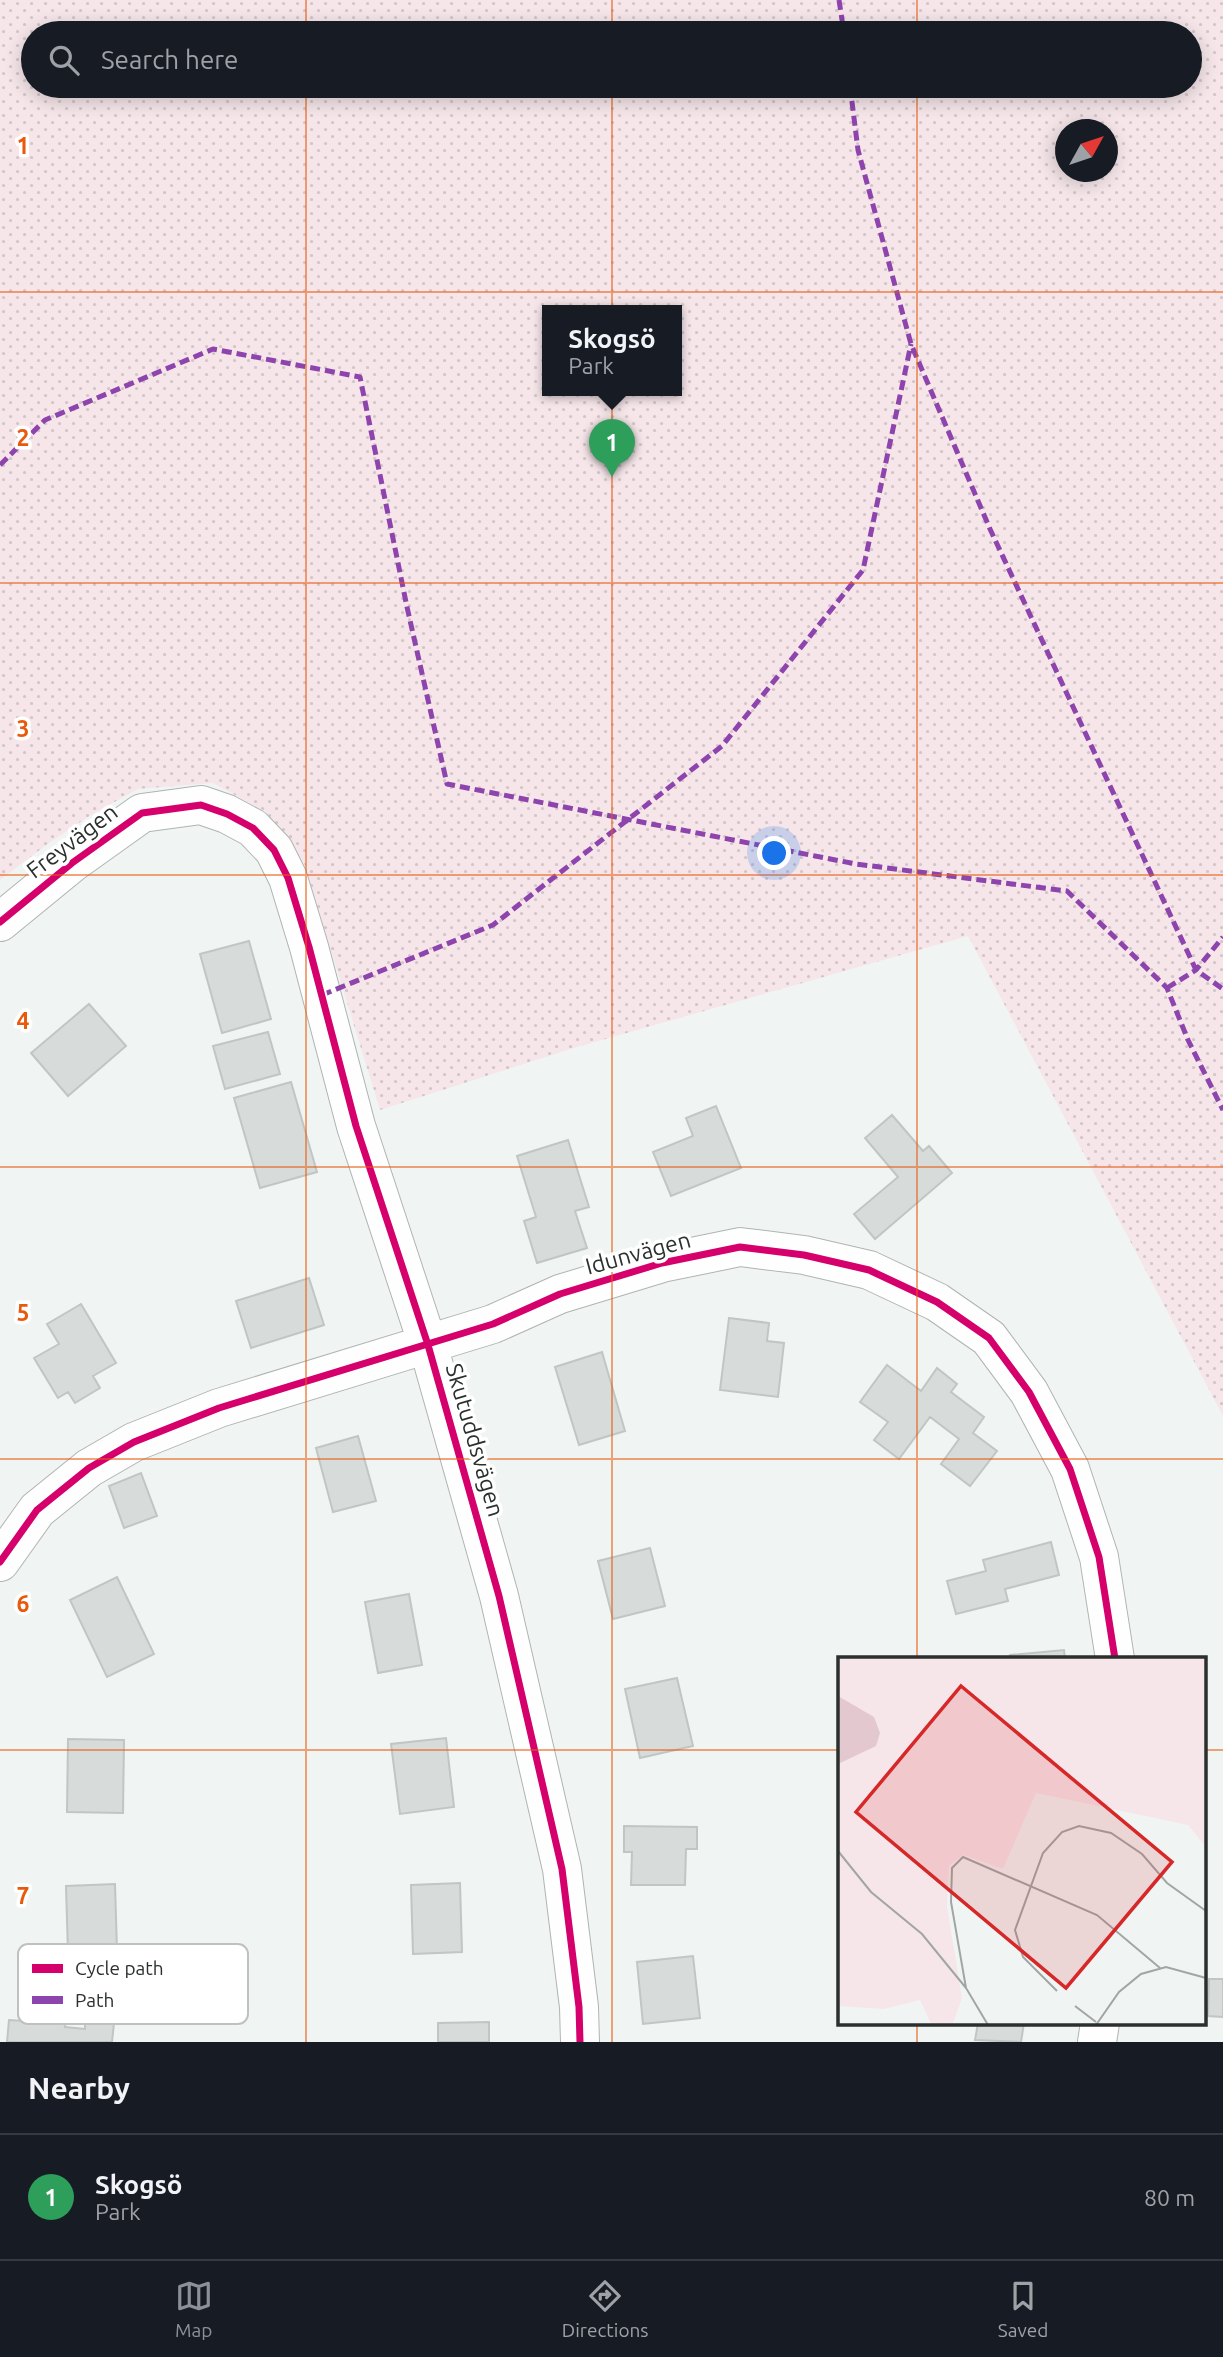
<!DOCTYPE html>
<html lang="en">
<head>
<meta charset="utf-8">
<style>
	:root { --surface:#171b24; --page:#242831; --text:#f1f3f6; --muted:#9ea1a6; --line:#363941; --accent:#8c9099 }
	body { margin:0; font-family:Ubuntu,sans-serif; background:var(--page); color:var(--text) }
	.compass { position:absolute; left:1055px; top:119px; width:63px; height:63px; border-radius:50%; background:var(--surface); box-shadow:0 4px 18px #0003; rotate:50deg }
	.you { position:absolute; left:775px; top:854px; width:24px; height:24px; margin:-18px; border:5px solid #fff; border-radius:50%; background:#1a73e8; box-shadow:0 0 0 10px #1a73e833 }
	.badge { display:grid; place-items:center; width:46px; height:46px; border-radius:50%; background:var(--accent); color:#fff; font-size:23px; font-weight:700 }
	.pin { position:absolute; translate:-50% -58px; filter:drop-shadow(0 2px 4px #0008) }
	.pin::after { content:''; position:absolute; top:37px; width:24px; height:21px; background:inherit; clip-path:polygon(0 0,100% 0,50% 100%) }
	.popup { position:absolute; left:542px; top:305px; width:140px; height:91px; box-sizing:border-box; display:grid; place-content:center; border-radius:0px; background:var(--surface); filter:drop-shadow(0 2px 5px #0005); font-size:23px; white-space:nowrap; color:var(--muted) }
	.popup b { font-size:26px; color:var(--text) }
	.popup::after { content:''; position:absolute; left:50%; top:100%; margin-left:-14px; border:14px solid transparent; border-top-color:var(--surface) }
	.list { margin:0; padding:0; list-style:none }
	h2 { display:flex; justify-content:space-between; align-items:center; height:91px; margin:0; padding:0 28px; font-size:30px }
	h2 small { font-size:23px; font-weight:400; color:var(--muted) }
	.list li { display:grid; grid-template-columns:46px 1fr auto; gap:21px; align-items:center; box-sizing:border-box; height:126px; padding:0 28px; border-top:2px solid var(--line) }
	.list b { display:block; font-size:26px; white-space:nowrap }
	.list p { margin:0; font-size:23px; white-space:nowrap; color:var(--muted) }
	.list em { font-size:23px; font-style:normal; color:var(--muted) }
	.icon { flex:none; width:38px; height:38px; fill:none; stroke:currentColor; stroke-width:2; stroke-linecap:round; stroke-linejoin:round }
	.map { position:relative; flex:none; width:1223px; height:2042px; overflow:hidden }
	.search { position:absolute; background:var(--surface); box-shadow:0 4px 18px #0003; left:21px; right:21px; top:21px; height:77px; display:flex; align-items:center; gap:18px; box-sizing:border-box; padding:0 24px; border-radius:38px; color:var(--muted); font-size:26px }
	.sheet { height:217px; background:var(--surface) }
	nav { display:flex; justify-content:space-around; align-items:center; box-sizing:border-box; height:98px; border-top:2px solid var(--line); background:var(--surface); font-size:19px; color:var(--muted) }
	nav a { display:grid; justify-items:center; gap:4px }
	nav .on { color:var(--accent) }
	.map>svg:first-child { display:block }
</style>
</head>
<body>
<div class="map">
<svg width="1223" height="2042" viewBox="0 0 1223 2042">
	<defs>
		<pattern id="park-dots" width="8" height="8" patternUnits="userSpaceOnUse" patternTransform="scale(1.75)"><rect width="8" height="8" fill="#f6e6ea"/><path d="M2 2h.1M6 6h.1" fill="none" stroke="#d3c6c9" stroke-width="1.8" stroke-linecap="round"/></pattern>
	</defs>
	<rect width="100%" height="100%" fill="#f0f5f4"/>
	<!-- park -->
	<path fill="url(#park-dots)" fill-rule="evenodd" d="M0,0H1223V1416L968,936L574,1048L380,1110L304,863L266,812L213,783L138,789L91,815L49,843L0,880ZM33,33H1190V86H33ZM1066,130H1108V172H1066ZM547,311H677V391H547Z"/>
	<!-- building -->
	<path fill="#d7dbda" stroke="#c1c5c4" stroke-width="2" d="M249,941L271,1019L222,1033L200,954Z
		M89,1004L126,1046L68,1096L31,1053Z
		M268,1032L280,1074L225,1089L213,1046Z
		M291,1082L317,1172L260,1188L234,1098Z
		M716,1106L741,1168L671,1196L653,1152L693,1136L686,1118Z
		M892,1115L923,1151L929,1146L952,1173L875,1239L854,1214L898,1177L865,1138Z
		M568,1140L589,1207L575,1211L587,1248L537,1263L524,1221L536,1217L517,1156Z
		M309,1278L324,1325L251,1348L236,1301Z
		M81,1304L116,1363L93,1376L100,1388L75,1403L68,1392L58,1398L34,1358L59,1344L47,1324Z
		M729,1318L769,1323L767,1341L784,1343L778,1397L720,1390Z
		M602,1352L625,1431L579,1445L555,1367Z
		M887,1365L921,1391L937,1368L957,1384L951,1392L984,1417L973,1433L997,1451L970,1486L941,1464L959,1439L930,1417L899,1459L874,1440L888,1422L860,1402Z
		M358,1436L376,1501L333,1512L316,1448Z
		M141,1473L157,1516L124,1528L109,1486Z
		M1051,1542L1059,1575L1005,1589L1008,1601L956,1614L947,1581L986,1571L983,1560Z
		M650,1548L665,1606L613,1619L598,1561Z
		M117,1577L154,1654L107,1677L70,1600Z
		M409,1594L422,1665L378,1673L365,1602Z
		M1064,1650L1065,1659H1010V1655Z
		M677,1678L693,1746L640,1758L625,1689Z
		M446,1738L454,1807L400,1814L391,1744Z
		M68,1739L124,1740L123,1813L67,1812Z
		M624,1826L697,1827V1849H686L685,1885H631L632,1852H624Z
		M460,1883L462,1952L413,1954L411,1885Z
		M115,1884L117,1951L68,1953L66,1886Z
		M693,1956L700,2018L643,2024L637,1962Z
		M1209,1979H1223V2017L1208,2016Z
		M44,2012L66,2014L65,2027L85,2029V2020L114,2023L112,2042H7L9,2020L43,2022Z
		M489,2022V2042H438V2023Z
		M978,2023H1024L1021,2042L975,2040Z"/>
	<g fill="none" stroke-linecap="round" stroke-linejoin="round">
		<defs>
			<path id="street" d="M0,922L72,863L142,813L201,805L227,814L253,828L274,850L288,878L309,947L356,1126L428,1345L499,1596L562,1869L579,2007L580,2042
				M0,1562L37,1510L89,1468L134,1442L219,1408L493,1324L560,1294L662,1263L740,1247L804,1255L869,1270L937,1302L989,1338L1029,1392L1070,1469L1099,1557L1115,1659
				M1097,2042L1100,2023"/>
		</defs>
		<!-- street casing -->
		<use href="#street" stroke="#afb4b3" stroke-width="40"/>
		<!-- street -->
		<use href="#street" stroke="#fdfefd" stroke-width="38"/>
		<!-- quiet -->
		<path stroke="#8e44ad" stroke-width="5" stroke-dasharray="10 5" stroke-linecap="butt" d="M839,0L844,33
			M850,86L858,150L911,344L990,529L1196,970L1223,989
			M0,465L45,420L213,349L360,377L407,607L447,784L856,864L1067,891L1167,988L1188,1040L1223,1110
			M1167,988L1196,970L1223,937
			M322,995L493,925L722,746L863,570L911,344"/>
		<defs>
			<path id="cycleway" d="M0,922L72,863L142,813L201,805L227,814L253,828L274,850L288,878L309,947L356,1126L428,1345L499,1596L562,1869L579,2007L580,2042
				M0,1562L37,1510L89,1468L134,1442L219,1408L493,1324L560,1294L662,1263L740,1247L804,1255L869,1270L937,1302L989,1338L1029,1392L1070,1469L1099,1557L1115,1659"/>
		</defs>
		<!-- cycleway casing -->
		<use href="#cycleway" stroke="#fff" stroke-width="11"/>
		<!-- cycleway -->
		<use href="#cycleway" stroke="#d6006c" stroke-width="7"/>
	</g>
	<!-- grid -->
	<path fill="none" stroke="#e8590c" stroke-width="2" stroke-opacity="0.55" d="M306,0V33M612,0V33M917,0V33M306,86V2042M612,86V2042M917,86V1659M0,292H1223M0,583H1223M0,875H1223M0,1167H1223M0,1459H1223M0,1750H840M1204,1750H1223M917,2023V2042"/>
	<g text-anchor="middle" stroke-width="7" stroke-linejoin="round" paint-order="stroke">
		<!-- street labels -->
		<g font-size="23" fill="#2b302f" stroke="#fff">
			<text transform="translate(72 841) rotate(-37)" y="8">Freyvägen</text>
			<text transform="translate(638 1253) rotate(-15)" y="8">Idunvägen</text>
			<text transform="translate(475 1440) rotate(74)" y="8">Skutuddsvägen</text>
		</g>
	</g>
	<!-- overview -->
	<g transform="translate(838 1657)">
		<rect width="368" height="368" fill="#f0f5f4"/>
		<path d="M0,0H367V189L350,168L198,136L165,212L125,198L111,209L109,249L124,341L115,366L93,367L82,343L46,352L0,349Z" fill="#f6e6ea"/>
		<path d="M0,39L36,60L42,76L38,89L0,107Z" fill="#e4c8d0"/>
		<path fill="none" stroke="#a1a6a5" stroke-width="2" d="M0,194L33,235L84,277L128,331M219,334L185,300L177,273L205,196L224,175L241,169L273,176L304,197L329,226L368,254M237,349L258,365M150,368L128,331L113,245L114,211L125,200L259,258L322,311M258,368L281,335L303,317L328,310L368,321"/>
		<path fill="#d62828" fill-opacity="0.15" stroke="#d62828" stroke-width="3.5" d="M123,29L334,205L228,331L18,155Z"/>
		<rect width="368" height="368" fill="none" stroke="#2b302f" stroke-width="3.5"/>
	</g>
	<!-- legend -->
	<rect x="18" y="1944" width="230" height="80" rx="10" fill="#fff" stroke="#bfc1c1" stroke-width="2"/>
	<rect x="32" y="1964" width="31" height="9" fill="#d6006c"/>
	<rect x="32" y="1996" width="31" height="8" fill="#8e44ad"/>
	<g font-size="19" fill="#2b302f">
		<text x="75" y="1975">Cycle path</text>
		<text x="75" y="2007">Path</text>
	</g>
	<g font-size="23" text-anchor="middle" font-weight="bold" fill="#e8590c" stroke="#fff" stroke-width="7" stroke-linejoin="round" paint-order="stroke">
		<text x="23" y="154">1</text>
		<text x="23" y="446">2</text>
		<text x="23" y="737">3</text>
		<text x="23" y="1029">4</text>
		<text x="23" y="1321">5</text>
		<text x="23" y="1612">6</text>
		<text x="23" y="1904">7</text>
	</g>
</svg>
<svg class="compass" viewBox="-18 -18 36 36"><path d="M0-13l5 13h-10z" fill="#e53935"/><path d="M0 13l5-13h-10z" fill="#9ea1a6"/></svg>
<div class="you"></div>
<div class="pin badge" style="left:612px;top:477px;background:#2e9e5b">1</div>
<div class="popup"><b>Skogsö</b>Park</div>
<div class="search"><svg class="icon" aria-label="search" viewBox="0 0 24 24"><circle cx="10" cy="10" r="6"/><path d="M15 15l6 6"/></svg>Search here</div>
</div>
<section class="sheet">
<h2>Nearby<small></small></h2>
<ul class="list">
<li><span class="badge" style="background:#2e9e5b">1</span><div><b>Skogsö</b><p>Park</p></div><em>80 m</em></li>
</ul>
</section>
<nav>
<a class="on"><svg class="icon" aria-label="map" viewBox="0 0 24 24"><path d="M3 6l6-2 6 2 6-2v14l-6 2-6-2-6 2zM9 4v14M15 6v14"/></svg>Map</a>
<a><svg class="icon" aria-label="directions" viewBox="0 0 24 24"><path d="M12 3l9 9-9 9-9-9zM9 14v-3h6M13 9l2 2-2 2"/></svg>Directions</a>
<a><svg class="icon" aria-label="saved" viewBox="0 0 24 24"><path d="M7 4h10v16l-5-4-5 4z"/></svg>Saved</a>
</nav>
</body>
</html>
